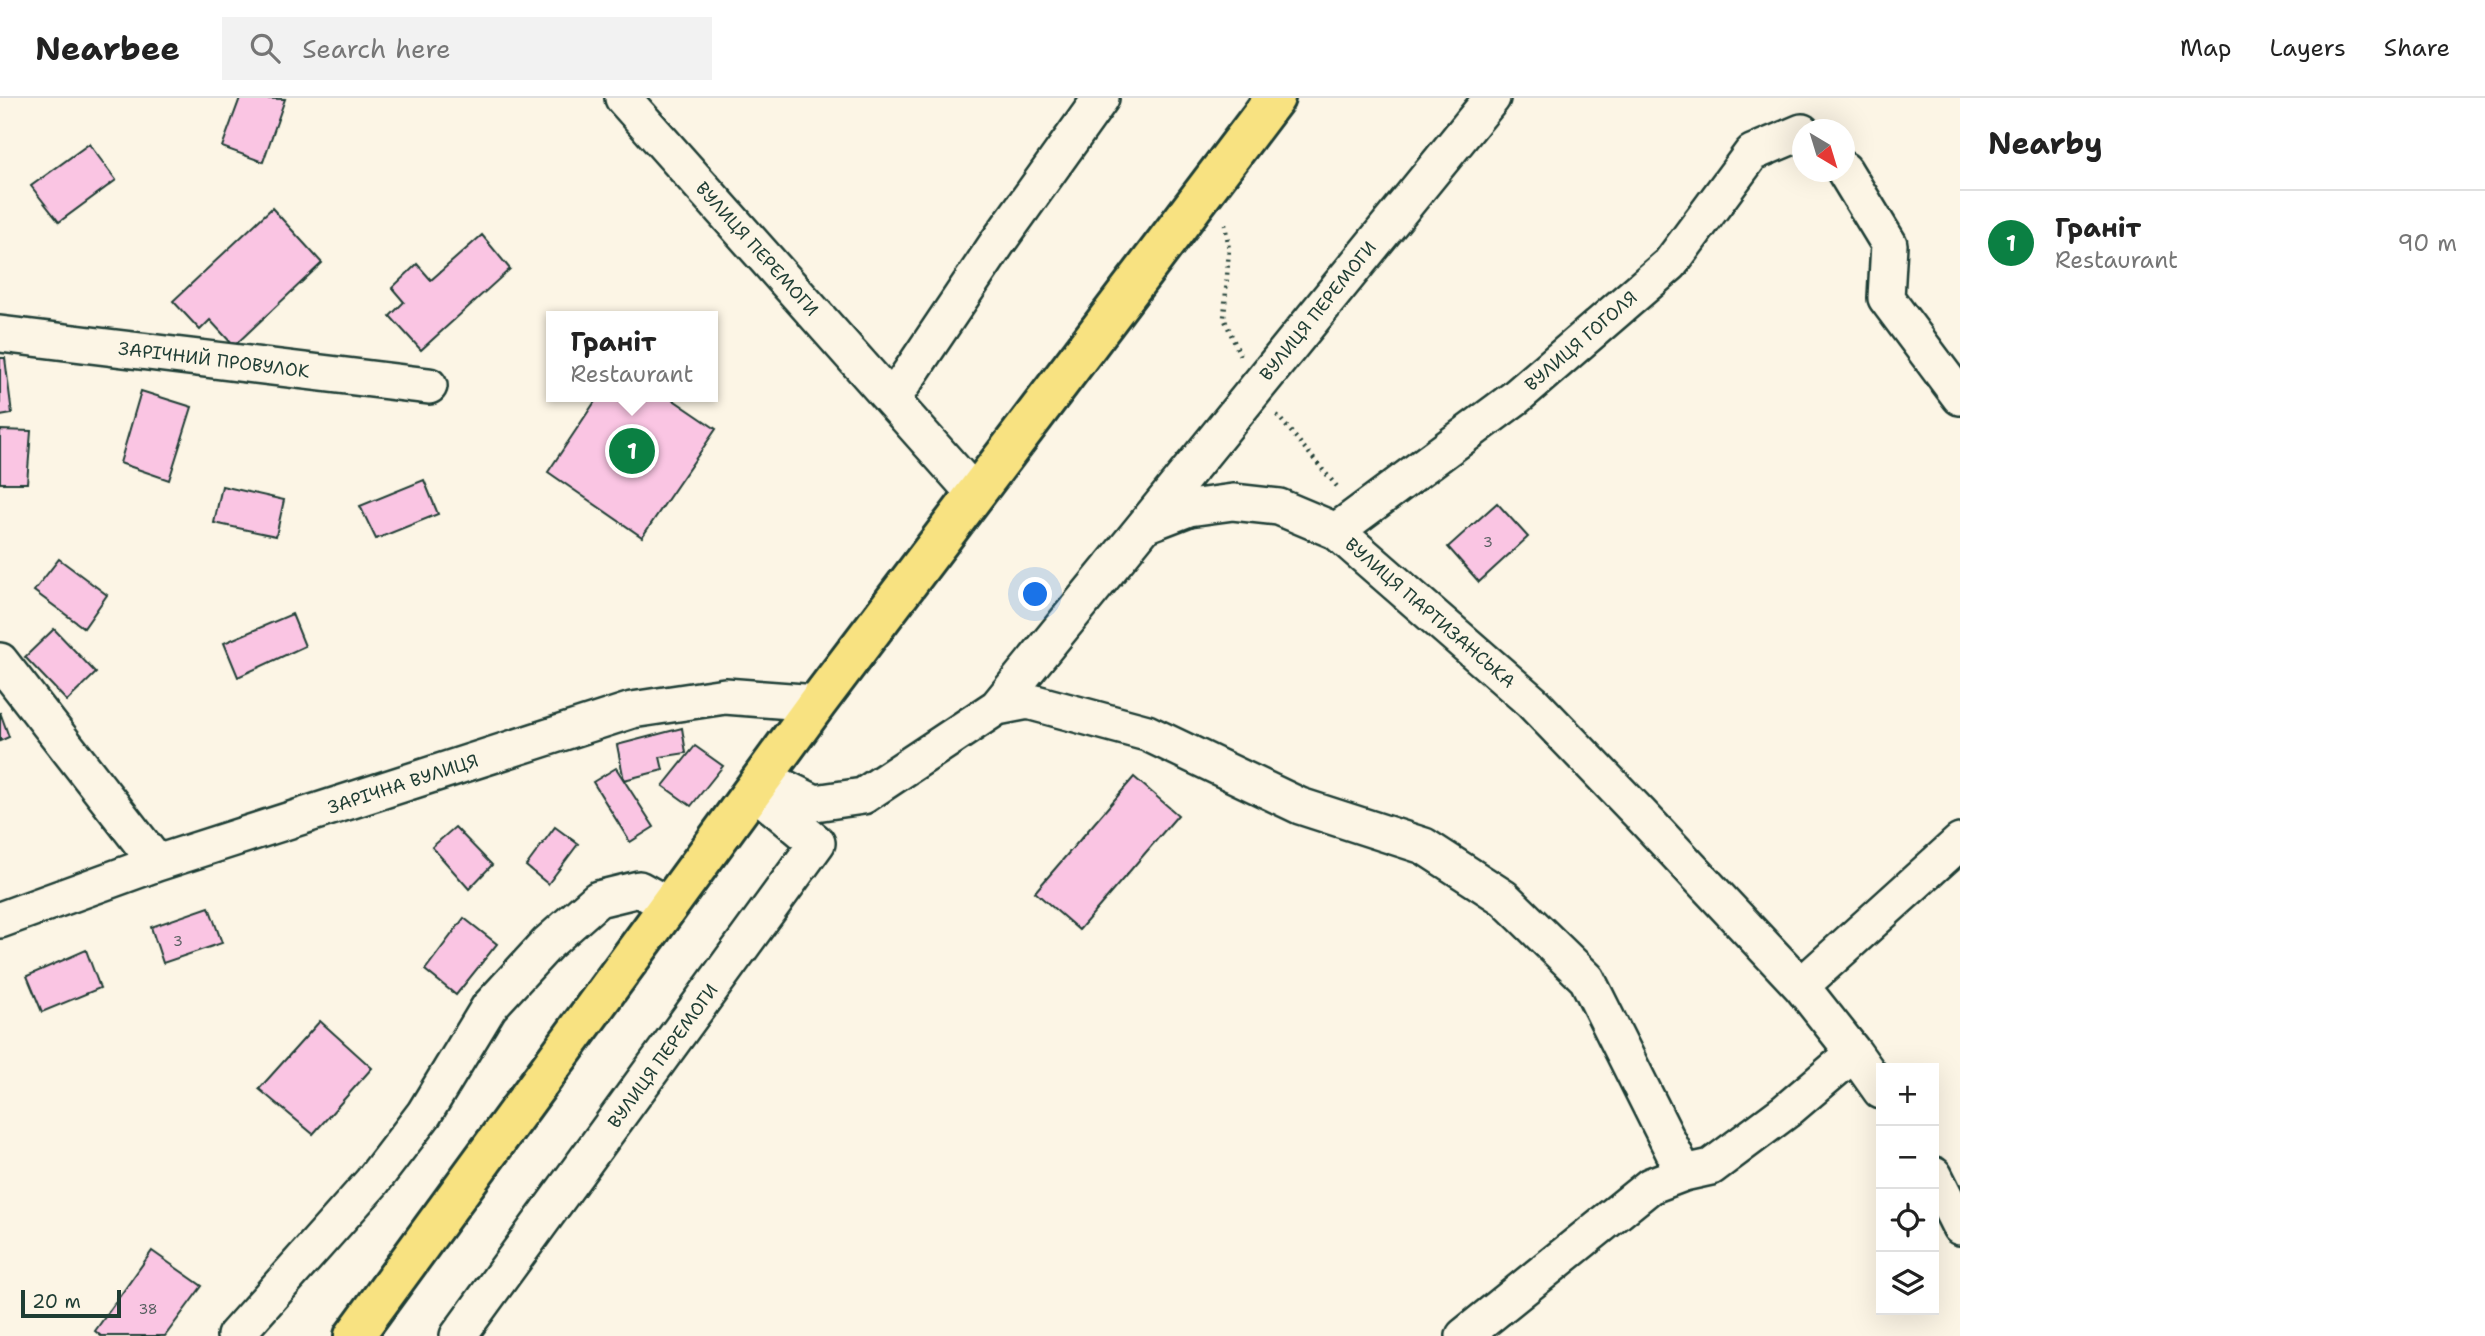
<!DOCTYPE html>
<html lang="en">
<head>
<meta charset="utf-8">
<style>
	:root { --surface:#fff; --page:#f2f2f2; --text:#222; --muted:#767676; --line:#e0e0e0; --accent:#0b8043 }
	body { margin:0; font-family:"Shantell Sans",sans-serif; background:var(--page); color:var(--text) }
	.controls { position:absolute; right:21px; bottom:21px; display:grid; overflow:hidden; border-radius:0px; box-shadow:0 7px 28px #0002 }
	.controls button { width:63px; height:63px; display:grid; place-items:center; padding:0; border:0; border-bottom:2px solid var(--line); background:var(--surface); color:var(--text); font:35px sans-serif }
	.compass { position:absolute; left:1792px; top:21px; width:63px; height:63px; border-radius:50%; background:var(--surface); box-shadow:0 7px 28px #0002; rotate:142deg }
	.scale { position:absolute; left:21px; bottom:18px; width:100px; box-sizing:border-box; padding-left:7px; border:4px solid #1f3d34; border-top:0; font-size:19px; line-height:24px; white-space:nowrap; color:#1f3d34; -webkit-text-stroke:5px #fcf5e5; paint-order:stroke }
	.you { position:absolute; left:1036px; top:497px; width:24px; height:24px; margin:-18px; border:5px solid #fff; border-radius:50%; background:#1a73e8; box-shadow:0 0 0 10px #1a73e833 }
	.badge { display:grid; place-items:center; width:46px; height:46px; border-radius:50%; background:var(--accent); color:#fff; font-size:23px; font-weight:700 }
	.pin { position:absolute; translate:-50% -50%; border:4px solid #fff; box-shadow:0 2px 7px #0006 }
	.popup { position:absolute; left:546px; top:213px; width:172px; height:91px; box-sizing:border-box; display:grid; place-content:center; border-radius:0px; background:var(--surface); filter:drop-shadow(0 2px 5px #0005); font-size:23px; white-space:nowrap; color:var(--muted) }
	.popup b { font-size:26px; color:var(--text) }
	.popup::after { content:''; position:absolute; left:50%; top:100%; margin-left:-14px; border:14px solid transparent; border-top-color:var(--surface) }
	.list { margin:0; padding:0; list-style:none }
	h2 { display:flex; justify-content:space-between; align-items:center; height:91px; margin:0; padding:0 28px; font-size:30px }
	h2 small { font-size:23px; font-weight:400; color:var(--muted) }
	.list li { display:grid; grid-template-columns:46px 1fr auto; gap:21px; align-items:center; box-sizing:border-box; height:105px; padding:0 28px; border-top:2px solid var(--line) }
	.list b { display:block; font-size:26px; white-space:nowrap }
	.list p { margin:0; font-size:23px; white-space:nowrap; color:var(--muted) }
	.list em { font-size:23px; font-style:normal; color:var(--muted) }
	.icon { flex:none; width:38px; height:38px; fill:none; stroke:currentColor; stroke-width:2; stroke-linecap:round; stroke-linejoin:round }
	.map { position:relative; flex:none; width:1960px; height:1238px; overflow:hidden }
	header { display:flex; align-items:center; gap:42px; box-sizing:border-box; height:98px; padding:0 35px; background:var(--surface); border-bottom:2px solid var(--line) }
	header strong { font-size:33px }
	nav { display:flex; gap:38px; margin-inline-start:auto; font-size:24px }
	.search { width:490px; height:63px; background:var(--page); display:flex; align-items:center; gap:18px; box-sizing:border-box; padding:0 24px; border-radius:0px; color:var(--muted); font-size:26px }
	main { display:flex }
	aside { flex:1; background:var(--surface) }
	.map>svg:first-child { display:block }
</style>
</head>
<body>
<header>
<strong>Nearbee</strong>
<div class="search"><svg class="icon" aria-label="search" viewBox="0 0 24 24"><circle cx="10" cy="10" r="6"/><path d="M15 15l6 6"/></svg>Search here</div>
<nav><a>Map</a><a>Layers</a><a>Share</a></nav>
</header>
<main>
<div class="map">
<svg width="1960" height="1238" viewBox="0 0 1960 1238">
	<rect width="100%" height="100%" fill="#fcf5e5"/>
	<filter id="ink" filterUnits="userSpaceOnUse"><feTurbulence type="fractalNoise" baseFrequency=".0143" numOctaves="2"/><feDisplacementMap in="SourceGraphic" scale="14" xChannelSelector="R" yChannelSelector="G"/><feConvolveMatrix kernelMatrix="1 2 1 2 8 2 1 2 1" color-interpolation-filters="sRGB"/></filter>
	<g filter="url(#ink)">
		<!-- building -->
		<path fill="#fac5e3" stroke="#1f3d34" stroke-width="2" d="M240,0L285,1L263,64L222,49Z
			M89,46L116,82L59,124L31,88Z
			M272,110L322,165L234,248L210,222L200,232L173,203Z
			M482,137L510,171L421,252L390,218L404,204L392,190L417,166L431,182Z
			M0,260H5L12,316L0,318Z
			M141,293L192,309L169,382L120,365Z
			M598,299H669L716,331L642,439L548,374Z
			M0,332L31,333L27,385H0Z
			M424,382L438,416L376,441L360,408Z
			M222,388L284,402L276,438L214,425Z
			M1497,405L1528,439L1479,484L1448,449Z
			M59,461L107,497L84,530L34,493Z
			M292,516L305,548L238,579L224,545Z
			M54,531L96,575L67,603L25,559Z
			M0,614L9,639L0,643Z
			M682,630L686,655L660,659L663,672L624,682L617,647Z
			M695,648L723,668L691,708L663,688Z
			M616,670L654,729L630,744L593,684Z
			M1134,679L1178,717L1079,832L1035,794Z
			M455,729L492,767L469,791L432,749Z
			M555,729L578,746L548,786L526,768Z
			M209,809L222,845L163,865L151,829Z
			M464,820L497,846L456,897L425,872Z
			M86,852L100,890L42,914L27,878Z
			M320,923L372,970L313,1036L259,991Z
			M152,1153L202,1188L165,1238H101L95,1233Z"/>
		<g fill="none" stroke-linecap="round" stroke-linejoin="round">
			<defs>
				<path id="minor" d="M623,0L975,396
					M1844,72L1889,146L1886,200L1960,299
					M0,236L429,288
					M892,302L998,144L1101,0
					M1145,427L1492,0
					M1336,433L1515,300L1670,166L1752,55L1802,34
					M0,563L157,765
					M997,609L1028,603L1147,635L1300,708L1424,748L1504,800L1587,881L1684,1075
					M762,679L815,705L863,698L997,609L1145,427L1189,410L1233,404L1279,409L1336,433L1532,604L1640,716L1801,888L1854,955L1881,993
					M0,822L157,765L632,612L725,598L817,605
					M1801,888L1960,744
					M1934,1077L1960,1129
					M235,1238L372,1084L424,1016L489,909L548,845L598,801L639,791L668,807
					M458,1238L817,745L753,692
					M1464,1238L1650,1088L1684,1075L1711,1069L1786,1013L1854,955"/>
				<path id="major" d="M354,1238L817,605L1275,0"/>
			</defs>
			<!-- minor casing -->
			<use href="#minor" stroke="#1f3d34" stroke-width="40"/>
			<!-- major casing -->
			<use href="#major" stroke="#1f3d34" stroke-width="44"/>
			<!-- path -->
			<path stroke="#1f3d34" stroke-width="4.5" stroke-dasharray="2 5" stroke-linecap="butt" d="M1225,126L1229,151L1224,220L1240,257
				M1277,317L1339,391"/>
			<!-- minor -->
			<use href="#minor" stroke="#fcf5e5" stroke-width="35"/>
			<!-- major -->
			<use href="#major" stroke="#f8e281" stroke-width="38"/>
		</g>
	</g>
	<g text-anchor="middle" stroke-width="5" stroke-linejoin="round" paint-order="stroke">
		<!-- number labels -->
		<g font-size="14" fill="#565f60">
			<text x="1488" y="449">3</text>
			<text x="178" y="848">3</text>
			<text x="148" y="1216">38</text>
		</g>
		<!-- street labels -->
		<g font-size="18" fill="#1f3d34" stroke="#fcf5e5">
			<text transform="translate(757 151) rotate(48)" y="6">ВУЛИЦЯ ПЕРЕМОГИ</text>
			<text transform="translate(1318 213) rotate(-51)" y="6">ВУЛИЦЯ ПЕРЕМОГИ</text>
			<text transform="translate(1581 243) rotate(-41)" y="6">ВУЛИЦЯ ГОГОЛЯ</text>
			<text transform="translate(214 262) rotate(7)" y="6">ЗАРІЧНИЙ ПРОВУЛОК</text>
			<text transform="translate(1430 515) rotate(41)" y="6">ВУЛИЦЯ ПАРТИЗАНСЬКА</text>
			<text transform="translate(403 686) rotate(-18)" y="6">ЗАРІЧНА ВУЛИЦЯ</text>
			<text transform="translate(663 958) rotate(-54)" y="6">ВУЛИЦЯ ПЕРЕМОГИ</text>
		</g>
	</g>
</svg>
<div class="controls">
<button>+</button>
<button>−</button>
<button><svg class="icon" aria-label="locate" viewBox="0 0 24 24"><circle cx="12" cy="12" r="6"/><path d="M12 2v4M12 18v4M2 12h4M18 12h4"/></svg></button>
<button><svg class="icon" aria-label="layers" viewBox="0 0 24 24"><path d="M12 4l9 5-9 5-9-5zM3 14l9 5 9-5"/></svg></button>
</div>
<svg class="compass" viewBox="-18 -18 36 36"><path d="M0-13l5 13h-10z" fill="#e53935"/><path d="M0 13l5-13h-10z" fill="#767676"/></svg>
<div class="scale">20 m</div>
<div class="you"></div>
<div class="pin badge" style="left:632px;top:353px">1</div>
<div class="popup"><b>Граніт</b>Restaurant</div>
</div>
<aside>
<h2>Nearby<small></small></h2>
<ul class="list">
<li><span class="badge">1</span><div><b>Граніт</b><p>Restaurant</p></div><em>90 m</em></li>
</ul>
</aside>
</main>
</body>
</html>
